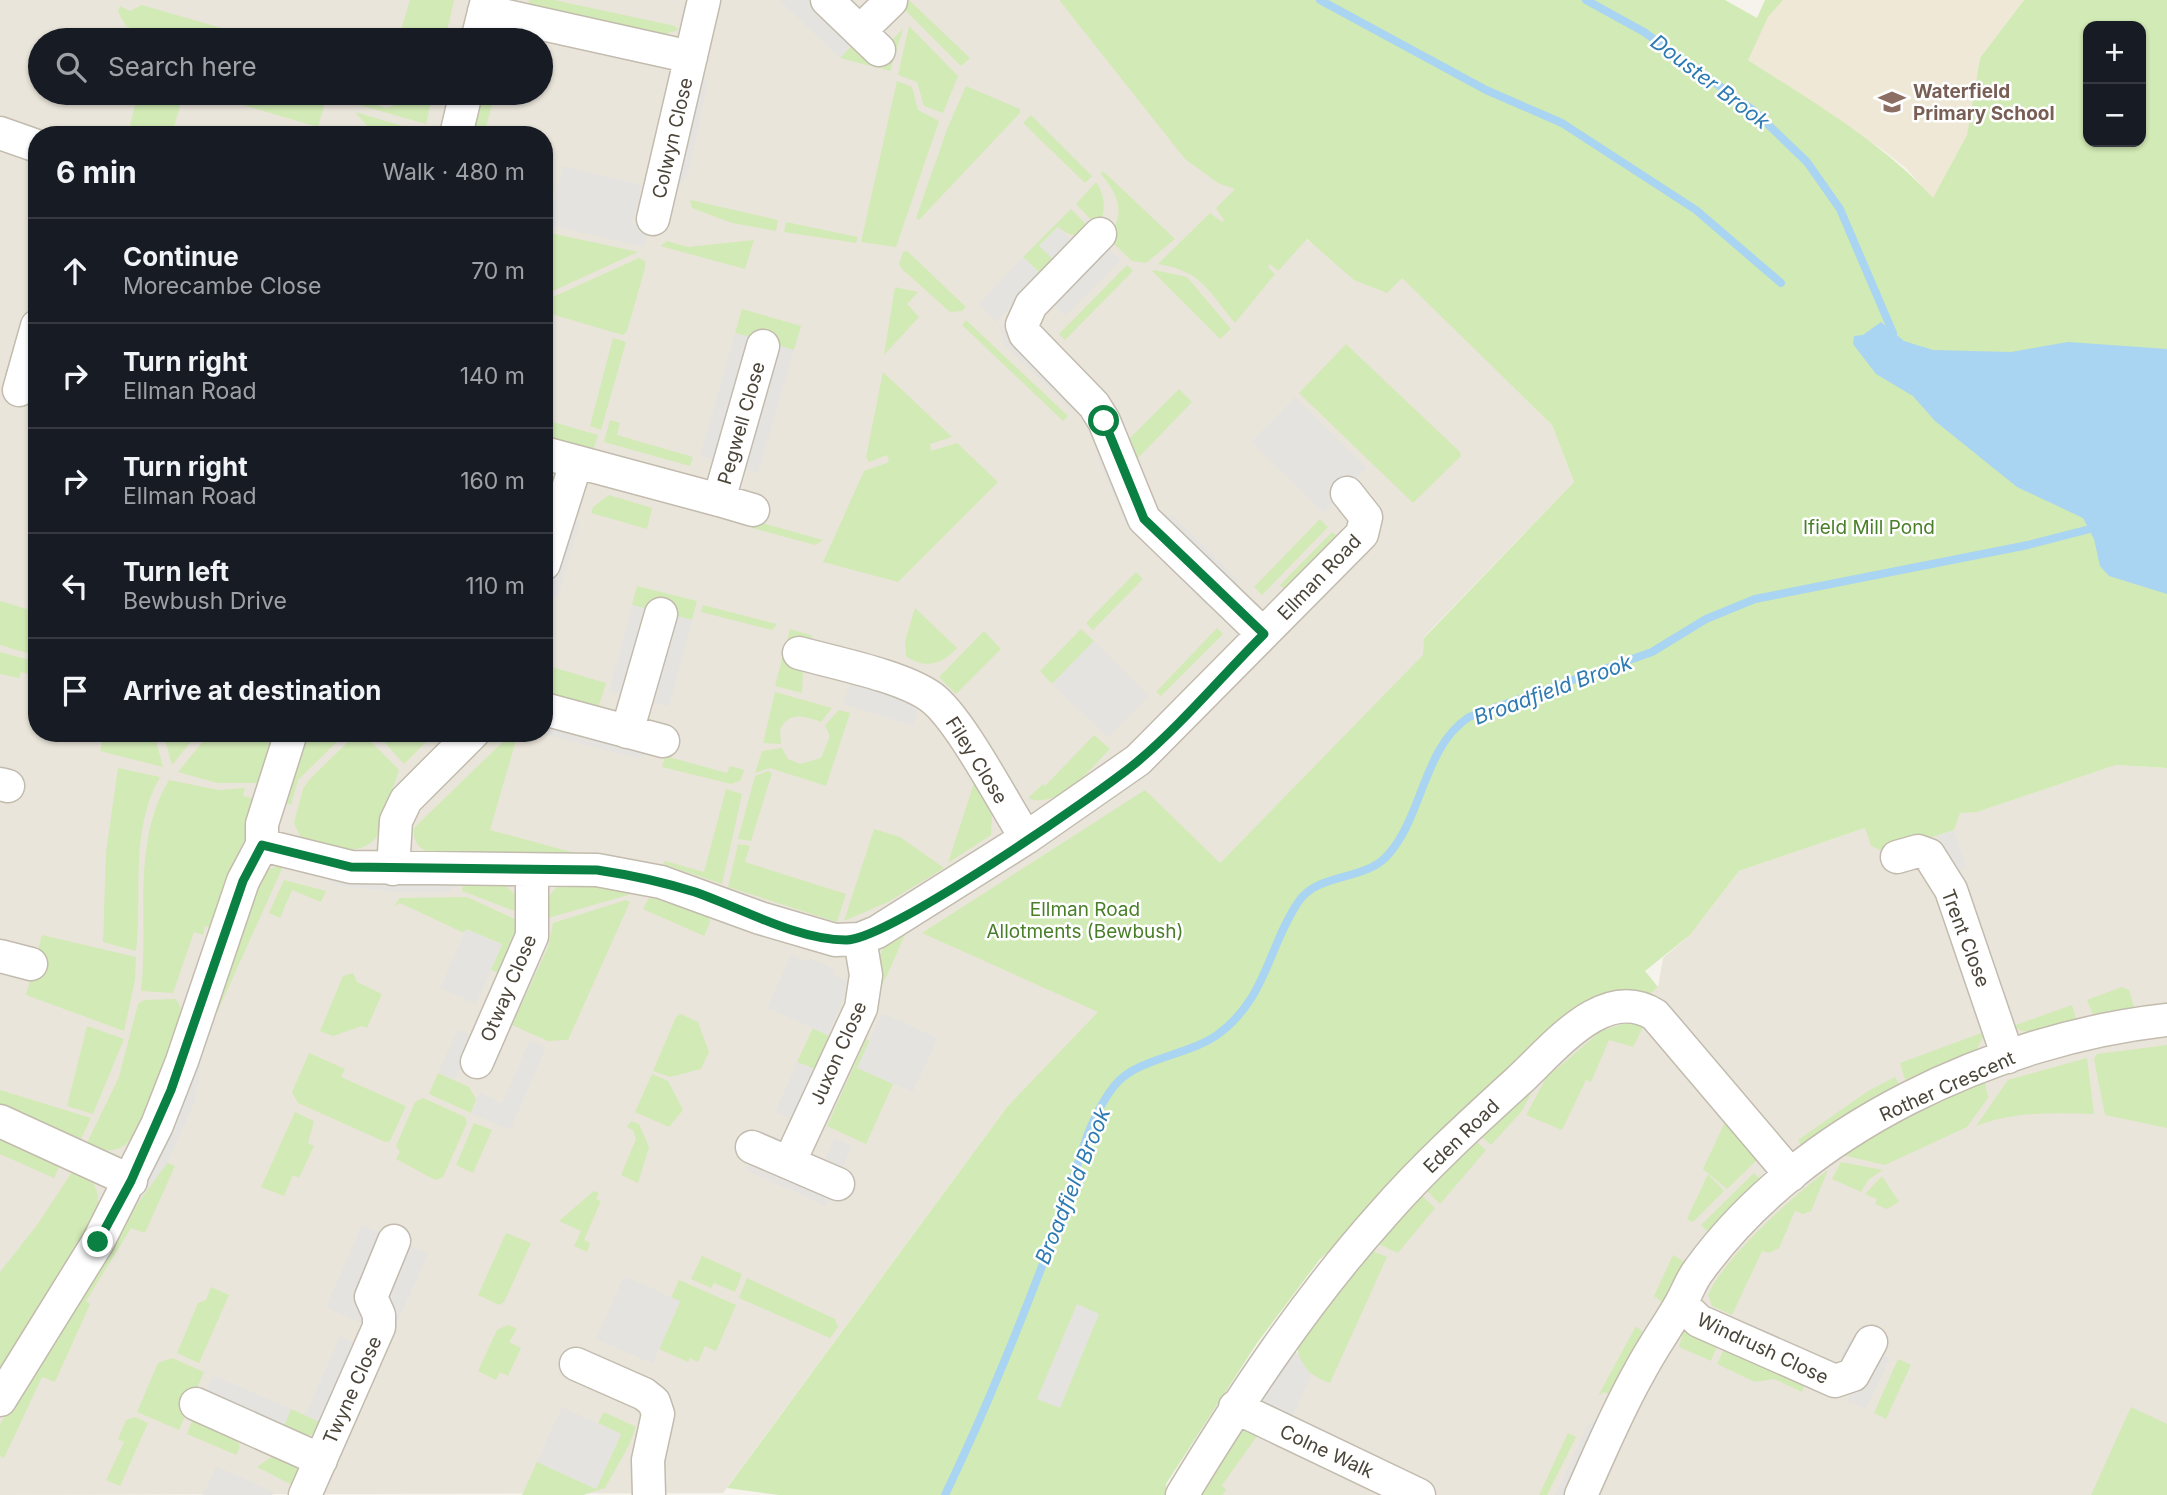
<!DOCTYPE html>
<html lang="en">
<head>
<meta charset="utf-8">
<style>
	:root { --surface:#171b24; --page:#242831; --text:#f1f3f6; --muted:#9ea1a6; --line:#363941 }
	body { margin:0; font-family:Inter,sans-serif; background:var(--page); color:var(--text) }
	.controls { position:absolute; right:21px; top:21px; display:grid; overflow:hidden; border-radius:14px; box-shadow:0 2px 5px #0004 }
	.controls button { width:63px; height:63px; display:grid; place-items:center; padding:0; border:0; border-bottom:2px solid var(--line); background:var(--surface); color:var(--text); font:35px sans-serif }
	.stop { position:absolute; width:21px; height:21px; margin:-16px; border:5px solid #0b8043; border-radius:50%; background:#fff }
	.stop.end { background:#0b8043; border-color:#fff; box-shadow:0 2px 7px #0008 }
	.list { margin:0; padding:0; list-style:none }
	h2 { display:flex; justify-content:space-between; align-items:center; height:91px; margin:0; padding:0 28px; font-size:30px }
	h2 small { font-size:23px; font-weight:400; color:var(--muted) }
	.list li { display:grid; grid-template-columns:46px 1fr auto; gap:21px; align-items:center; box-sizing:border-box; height:105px; padding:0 28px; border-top:2px solid var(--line) }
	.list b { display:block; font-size:26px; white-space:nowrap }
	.list p { margin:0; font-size:23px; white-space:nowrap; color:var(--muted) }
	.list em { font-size:23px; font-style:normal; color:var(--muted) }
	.icon { flex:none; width:38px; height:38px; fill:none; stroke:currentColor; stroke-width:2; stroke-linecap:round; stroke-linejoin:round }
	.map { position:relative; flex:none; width:2167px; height:1495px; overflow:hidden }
	.search { position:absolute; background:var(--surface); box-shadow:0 2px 5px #0004; left:28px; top:28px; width:525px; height:77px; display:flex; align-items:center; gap:18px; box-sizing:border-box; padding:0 24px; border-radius:38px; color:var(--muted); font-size:26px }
	.panel { position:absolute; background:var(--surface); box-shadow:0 2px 5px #0004; left:28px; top:126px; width:525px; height:616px; border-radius:28px }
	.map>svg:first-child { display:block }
</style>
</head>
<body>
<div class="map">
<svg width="2167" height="1495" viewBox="0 0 2167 1495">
	<rect width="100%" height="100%" fill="#f6f3ec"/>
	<!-- residential -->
	<path fill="#eae5da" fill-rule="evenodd" d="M0,0H1059L1154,118L1236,189L1328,255L1402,277L1552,425L1574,482L1424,637V655L1220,863L1236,879L1007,1107L723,1493L0,1495ZM40,40H541V93H40ZM37,135H544V733H37Z
		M2116,765L2167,768V1495H1201L1239,1432L1398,1214L1597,1027L1645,999L1658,987L1663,958L1690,935L1739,871L1865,828L1951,807L1977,812Z"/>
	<!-- education -->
	<path fill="#efe8d6" d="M1783,0H2024L1980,58L1967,135L1933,199L1906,168L1883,150L1747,59L1768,17Z"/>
	<!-- green -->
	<path fill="#d2eab5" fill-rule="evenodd" d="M410,0H454L445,40H398Z
		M529,0H554L675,26L678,30L662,35L527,9Z
		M909,0L970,58L961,66L902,7Z
		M1059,0H1725L1757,18L1765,0H1783L1768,17L1748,60C1812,102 1881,141 1933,198L1967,135L1980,58L2024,0H2167V768L2116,765L1977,812L1960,813L1954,830L1885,852L1871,846L1865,828L1739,871L1690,935L1645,971L1658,987L1645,999L1631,995L1320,1259L1257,1343L1166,1484L1167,1495H779L727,1488L1007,1107L1098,1012L922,933L1145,790L1220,863L1423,655L1424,638L1574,482L1552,425L1402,278L1387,293L1354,280L1307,239L1278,271L1270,264L1268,267L1275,274L1235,323C1208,291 1202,271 1158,264L1210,213L1222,222L1224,220L1216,208L1235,189L1218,183L1185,159ZM2088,26H2141V142H2088Z
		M142,5L263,40H156L126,26L118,12L120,6L130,11Z
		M909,26L958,76L943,113L924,106L917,82L898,75Z
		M903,29L890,71L840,58L855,42L873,59Z
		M897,81L912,87L918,110L939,121L896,247L861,242Z
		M966,86L1020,109V113L919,220L916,218L948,127Z
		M138,93H184L173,130L177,135L134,133L130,125Z
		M239,93H292L325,103L318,127L236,103Z
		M397,93H433L426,124L345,101L343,95L387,108L395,105Z
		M478,93H495L484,135H468Z
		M355,112L423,132V135H375Z
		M1031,115L1092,176L1085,183L1023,123Z
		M1103,171L1175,239L1146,263L1132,261L1110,240C1110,232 1113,230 1116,223C1124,205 1112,187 1101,174Z
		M1096,182C1105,196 1106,208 1100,224L1096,225L1076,204Z
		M690,200L778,220L776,231L732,223L692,208Z
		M1071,209L1091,229C1077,239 1070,236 1058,227L1040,245L1052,258L1051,265L1043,276L1023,257Z
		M786,222L858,237L856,243L784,232Z
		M546,232L638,252L544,295V253L549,251L544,248Z
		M754,240L745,269L660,246L667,241L688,247Z
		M907,251L966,307L962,311L950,312L902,269L899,264L903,252Z
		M639,258L645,261V268L627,331L623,335L544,312V301Z
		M1127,265L1133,271L1065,340L1059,334Z
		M1154,270L1187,277L1231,329L1220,339L1152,271Z
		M895,287L918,292L907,304L919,317L884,355Z
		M742,309L801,326L794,350L735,333Z
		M966,320L1068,416L1063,421L962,325Z
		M613,338L626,342L601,430L590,426Z
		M1346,344L1460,452L1461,456L1413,503L1299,393Z
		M883,372L952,437L930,444L931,451L957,443L998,482L898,582L823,562L864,471L889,462L887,455L869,462L866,457Z
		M1179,389L1192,402L1137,459L1130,438Z
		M546,420L598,435L592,454L544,441Z
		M610,420L620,423L617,435L693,457L690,466L604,442Z
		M609,495L652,508L647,529L591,513L593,507Z
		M1320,519L1328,527L1262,595L1254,587Z
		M755,521L823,540L815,545L752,528Z
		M1332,532L1339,538L1287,592L1280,585Z
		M1136,572L1143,579L1093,630L1086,623Z
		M637,586L697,601L692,620L632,605Z
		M0,601L37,612V656L0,645Z
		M703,605L777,624L772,630L701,612Z
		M915,608L957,648C943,664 925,670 906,656L905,641Z
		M1217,628L1223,634L1161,696L1156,692Z
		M790,629L813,636L798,665L803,673L802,693L775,686Z
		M1081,629L1094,641L1052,684L1040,671Z
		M984,631L1001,649L956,694L939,677Z
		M0,652L37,662V676L21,672L19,678L0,674Z
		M545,665L606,683L598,709L547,696L544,693Z
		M775,692L832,708L821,722C805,716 788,711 780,730L781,744L763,743Z
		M839,710L850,713L826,786L770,768L755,773L762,751L782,748L788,759L800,764L821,758L830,736L825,725Z
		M104,733H154L163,767L100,751Z
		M163,733H198L172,765Z
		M210,733H277L261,783H217L178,772Z
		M303,733H346L298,780L291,805L283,802Z
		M357,733H362L399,770L377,836C360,860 331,845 307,840L300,836L294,823L303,789L309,780Z
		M376,733H408L415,741L423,733H435L404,764Z
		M512,733H518L490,830L575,853L437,856C423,851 412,845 414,828Z
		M1094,735L1110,749C1092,767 1057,811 1028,798L1043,784L1045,786Z
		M665,756L727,773L730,766L744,770L740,781L731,784L662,767Z
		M118,768L160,777C129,832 143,892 136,951L103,942L106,853Z
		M768,771L772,773L751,841L738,839L755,776Z
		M169,780L218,790L245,788L243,796L252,798L247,834L234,862L213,928L205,926L203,935L194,932L173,993L141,991C149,921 131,842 169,780Z
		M974,783L992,816L991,835L948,863Z
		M726,789L742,794L722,884L663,864L665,861L704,872Z
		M874,829L900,837L944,868L888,902L844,921Z
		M738,844L750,846L745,862L846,894L837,922L728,887Z
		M284,864L217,1013L213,1011L252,890L264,871Z
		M284,880L326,891L321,902L292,890L280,918L269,913Z
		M571,881L629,891L628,895L548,918C545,898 551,887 571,881Z
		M463,882L506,886L521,900L520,913L462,891Z
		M467,897L515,919L516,932L498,973L491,970L502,944L466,929L464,933L400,903L393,907L400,898Z
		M652,898L708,916L710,922L704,936L643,909L648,899Z
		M626,900L630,902L568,1040L548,1041L512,1025L548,947L553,923Z
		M909,926L883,984L879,990C876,952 878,948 909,926Z
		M42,935L136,957L135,980L124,1031L26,995Z
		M353,973L357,982L382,994L367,1028L362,1026L333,1036L320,1031L343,976Z
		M2122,987L2129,990L2135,1010L2094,1017L2087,1000Z
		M176,999L183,1011V1016C172,1042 144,1136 122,1147C109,1153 98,1150 85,1147L119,1077L138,1004L144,1000Z
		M2072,1005L2076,1019C2058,1024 2028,1040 2013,1026Z
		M681,1014L698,1022L709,1052L701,1069L670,1077L653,1071L676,1017Z
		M1629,1022L1643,1027L1633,1047L1609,1040L1591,1082L1586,1080L1562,1130L1526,1115L1546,1078L1601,1031Z
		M87,1026L124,1039L93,1114L67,1106Z
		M813,1028L832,1037L817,1070L797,1062Z
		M1987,1031L1976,1050L1906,1083L1900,1063Z
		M866,1039L870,1041L858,1068L893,1084L866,1144L827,1126Z
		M2167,1045V1128L2105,1115L2094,1059L2097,1054Z
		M309,1053L345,1069L341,1077L406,1106L390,1141L385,1142L298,1103L292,1092Z
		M2087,1058L2094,1114C2055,1113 2013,1111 1976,1126L2008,1080Z
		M438,1073L469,1087L476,1099L471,1113L429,1094Z
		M652,1074L668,1081L683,1110L669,1127L635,1112Z
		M1541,1074L1522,1111L1491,1145L1477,1133Z
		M1895,1077L1900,1086L1873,1100L1804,1150L1798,1140L1868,1091Z
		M1984,1077L1988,1098L1967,1127L1885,1165L1838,1154L1865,1136Z
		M0,1090L91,1118L79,1143L0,1107Z
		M423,1098L465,1117L467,1123L443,1177L435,1180L396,1159L400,1152L396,1146L415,1102Z
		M295,1112L314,1121L308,1143L314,1146L299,1178L293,1175L284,1196L261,1187Z
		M1726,1120L1759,1158L1727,1189L1703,1169Z
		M631,1121L639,1124L649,1147L638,1183L621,1175L636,1139L633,1130L627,1127Z
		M474,1123L492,1130L473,1173L456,1165Z
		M0,1130L63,1159L54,1178L0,1154Z
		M1472,1138L1486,1150L1440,1204L1423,1187Z
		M1841,1162L1883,1170L1869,1179L1861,1192L1832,1179Z
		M167,1163L175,1166L145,1233L131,1228L86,1301L90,1304L55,1382L42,1377L4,1458L0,1456V1424L124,1222Z
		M76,1166C95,1181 102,1191 96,1215L0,1375V1272L37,1225Z
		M1828,1170L1811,1211L1803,1214L1795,1211L1779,1248L1769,1253L1762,1251L1732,1315L1712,1306L1708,1295C1723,1259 1796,1193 1828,1170Z
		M1754,1173L1765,1184L1712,1236L1701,1225Z
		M1708,1174L1724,1191L1693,1222L1687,1219Z
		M1882,1176L1899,1202L1887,1209L1875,1204L1877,1199L1865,1194Z
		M594,1191L599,1193L596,1199L601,1201L584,1240L590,1243L587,1252L574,1246L581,1231L559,1221Z
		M1418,1192L1435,1208L1398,1253L1376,1243Z
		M506,1233L531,1243L504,1302L499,1305L478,1295Z
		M1368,1249L1387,1257L1330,1383C1306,1374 1296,1362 1297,1336Z
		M1673,1255L1690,1265L1662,1302L1654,1296Z
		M702,1256L742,1274L735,1292L714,1283L711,1288L691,1279Z
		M747,1278L835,1319L838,1327L830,1338L739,1298Z
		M679,1280L736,1305L716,1351L705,1346L698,1362L690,1358L688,1362L659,1349L680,1302L671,1298Z
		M211,1287L229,1295L199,1363L177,1353L198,1303L206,1300Z
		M508,1325L517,1329L509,1342L521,1348L508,1376L500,1372L496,1380L478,1371L497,1330Z
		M1636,1326L1644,1333L1610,1395L1604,1392L1598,1396Z
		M1688,1331L1719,1342L1711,1361L1679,1347L1683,1332Z
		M1726,1345L1805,1384L1802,1392L1774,1379L1755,1382L1717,1364Z
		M172,1358L204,1372L179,1430L137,1412L158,1363Z
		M1898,1359L1911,1365L1886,1419L1874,1413Z
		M2131,1407L2167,1424V1495H2091Z
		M291,1409L324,1424C311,1441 300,1437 282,1430Z
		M604,1412L636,1427L629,1445L605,1488L583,1495H522L537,1462L596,1489L621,1434L598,1423Z
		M194,1416L235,1436L240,1447L236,1455L187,1434Z
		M135,1417L148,1423L120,1486L106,1480L124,1442L118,1439L126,1420Z
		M1245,1425L1263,1428L1222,1485L1226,1490L1223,1495H1201Z
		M1568,1433L1576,1437L1547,1495H1539Z
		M274,1455L296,1465L300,1472L298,1488L257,1467Z"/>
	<!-- parking -->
	<path fill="#e5e3e0" d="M779,0H846L855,42L840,58Z
		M700,69L707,86L688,175L674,190Z
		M563,166L642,185L633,224L648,228L644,247L549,225Z
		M1058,227L1075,243L1056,262L1039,246Z
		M1105,245L1121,260L1065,316L1050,301Z
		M1023,257L1041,274L996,322L978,304Z
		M997,323L1090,416L1070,408L1005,346Z
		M735,333L794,350L758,473L700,456Z
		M1295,397L1367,468L1323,513L1251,442Z
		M1100,440L1227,611L1207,606L1127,526L1098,459Z
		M572,505L579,525L559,594L544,606Z
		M1153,511L1173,516L1236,577L1241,596Z
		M632,605L692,620L669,707L609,691Z
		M1094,641L1149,696L1108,738L1052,684Z
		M851,681L920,703L913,726L843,704Z
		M544,723L654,752L637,758L539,733H544Z
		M1954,830L1967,868L1950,874L1937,836Z
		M315,871L463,882L448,892H393L335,885Z
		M466,929L502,945L476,1004L440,988Z
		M791,955L808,962L810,958L834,969L832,974L850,983L828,1035L767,1008Z
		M882,1013L938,1038L913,1092L857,1068Z
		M458,1029L474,1037L455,1080L438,1073Z
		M530,1040L546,1048L510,1130L471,1113L480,1093L502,1103Z
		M196,1056L202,1058L195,1101L167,1163L131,1212L128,1210Z
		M797,1062L817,1070L795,1121L775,1112Z
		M763,1131L825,1159L834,1138L852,1146L826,1206L746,1170Z
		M362,1225L428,1254L391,1337L326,1307Z
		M624,1276L680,1301L653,1364L596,1339Z
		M1077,1304L1099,1314L1060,1408L1037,1399Z
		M340,1336L359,1345L324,1424L305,1415Z
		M1297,1336L1296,1352L1311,1376L1287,1428L1249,1408Z
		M1849,1339L1890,1358L1866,1409L1847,1401L1863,1366L1841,1356Z
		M213,1375L291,1409L282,1430L194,1416Z
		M562,1407L621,1434L596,1489L537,1462Z
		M1602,1414L1566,1495H1555L1588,1425Z
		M216,1466L274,1492L272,1495H203Z"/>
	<!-- water -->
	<path fill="#a9d4f2" d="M1881,322L1904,341L1933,350L2011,352L2068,342L2167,349V594L2109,576L2100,566L2094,539L2083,518L2017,487L1935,421L1913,396L1876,374L1853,344L1854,336L1863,335Z"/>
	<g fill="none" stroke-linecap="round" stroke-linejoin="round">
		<!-- stream -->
		<path stroke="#a9d4f2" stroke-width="8" d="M1320,0L1486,90L1562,123L1696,210L1781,283
			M1586,0L1644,32L1753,110L1807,162L1840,209L1893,333
			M945,1495C988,1406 1024,1314 1059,1222C1076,1177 1084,1123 1115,1085C1137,1058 1187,1056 1217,1035C1267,999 1268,946 1299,901C1318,873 1364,881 1387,856C1423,817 1423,747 1469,717L1652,652L1706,619L1755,599L2028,545L2090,529"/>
		<defs>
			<path id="minor" d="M827,0L879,50
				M484,11L691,57
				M860,31L891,1
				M477,40L487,0
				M0,133L37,146
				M456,135L466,93
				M653,219L704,0
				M1100,234L1031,305L1022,325L1025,334L1094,405L1104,421L1144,519L1263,634
				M19,390L37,326
				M544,453L719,500L763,346
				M719,500L753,510
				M544,564L576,463
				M799,653C835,663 902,676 931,697C960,718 1004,804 1026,838
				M544,709L663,741
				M627,732L661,614
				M0,784L8,786
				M262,845L351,867L597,870L661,882L760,918L835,940L860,939L877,932L1026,838L1138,760L1362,534L1366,517L1347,493
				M1897,857L1918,851L1929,855L1951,890L2008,1057
				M393,869L396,821L406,800L473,733
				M0,956L31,964
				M477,1062L532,936V871
				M0,1121L131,1181
				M752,1147L838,1184
				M789,1163L861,1008L866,975L860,939
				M1681,1304L1699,1321L1835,1381L1853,1375L1871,1342
				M576,1364L644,1394L654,1402L658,1414L648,1460L649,1495
				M0,1400L98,1242L157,1125L182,1061L243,881L262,845V824L291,733
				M196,1404L321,1460
				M1235,1407L1419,1495
				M305,1495L379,1327V1315L371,1297L394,1241
				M1182,1495C1242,1396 1306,1300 1383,1214C1424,1167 1470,1125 1516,1083C1552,1051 1603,982 1655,1015L1791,1175
				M1581,1495C1600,1453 1617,1411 1640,1371C1652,1348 1668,1326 1681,1303C1687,1293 1691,1280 1699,1270C1802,1128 1995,1039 2167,1020"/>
		</defs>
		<!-- minor casing -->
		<use href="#minor" stroke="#c2bbae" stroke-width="35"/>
		<!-- minor -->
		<use href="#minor" stroke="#fff" stroke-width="32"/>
	</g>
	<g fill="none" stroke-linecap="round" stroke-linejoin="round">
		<!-- route -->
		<path stroke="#0b8043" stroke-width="9" d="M98,1242L131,1181L171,1090L243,881L262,845L351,867L597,870C631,875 663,882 695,892C741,908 797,940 846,940C887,941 1097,795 1137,762C1182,724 1222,676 1264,634L1144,519L1104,421"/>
	</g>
	<!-- icons -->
	<defs>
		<symbol id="school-bare" viewBox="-9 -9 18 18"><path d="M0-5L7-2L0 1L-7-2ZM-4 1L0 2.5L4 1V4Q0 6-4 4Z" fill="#8d6e63" stroke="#fff" stroke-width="2.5" paint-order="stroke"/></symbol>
	</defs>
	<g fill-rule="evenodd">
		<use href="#school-bare" x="1873" y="83" width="38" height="38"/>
	</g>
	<g text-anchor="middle" stroke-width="5" stroke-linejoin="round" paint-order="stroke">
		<!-- education labels -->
		<g font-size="19" font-weight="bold" fill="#785e54" stroke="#fff" text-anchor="start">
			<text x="1913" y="98">Waterfield<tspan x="1913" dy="22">Primary School</tspan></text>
		</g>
		<!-- street labels -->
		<g font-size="19" fill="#4b4439" stroke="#fff">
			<text transform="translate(672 138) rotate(-77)" y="7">Colwyn Close</text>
			<text transform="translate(741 423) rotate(-74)" y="7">Pegwell Close</text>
			<text transform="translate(1319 577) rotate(-46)" y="7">Ellman Road</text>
			<text transform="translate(977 760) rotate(58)" y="7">Filey Close</text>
			<text transform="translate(1966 938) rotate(69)" y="7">Trent Close</text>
			<text transform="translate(508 988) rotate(-67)" y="7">Otway Close</text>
			<text transform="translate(838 1053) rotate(-66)" y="7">Juxon Close</text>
			<text transform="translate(1947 1086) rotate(-24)" y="7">Rother Crescent</text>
			<text transform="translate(1461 1136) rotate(-44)" y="7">Eden Road</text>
			<text transform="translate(1763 1348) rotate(25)" y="7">Windrush Close</text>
			<text transform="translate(352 1390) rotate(-66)" y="7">Twyne Close</text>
			<text transform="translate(1327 1451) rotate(25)" y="7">Colne Walk</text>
		</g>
		<!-- park labels -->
		<g font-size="19" fill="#4a7f2a" stroke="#fff">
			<text x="1869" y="534">Ifield Mill Pond</text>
			<text x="1085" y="916">Ellman Road<tspan x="1085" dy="22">Allotments (Bewbush)</tspan></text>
		</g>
		<!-- water labels -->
		<g font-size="21" font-style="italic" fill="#2e7ab2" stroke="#fff">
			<text transform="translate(1710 82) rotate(37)" y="7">Douster Brook</text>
			<text transform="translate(1553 690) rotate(-20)" y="7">Broadfield Brook</text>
			<text transform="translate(1073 1186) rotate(-68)" y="7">Broadfield Brook</text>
		</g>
	</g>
</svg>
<div class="controls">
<button>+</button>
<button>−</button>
</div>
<div class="stop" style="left:1104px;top:421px"></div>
<div class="stop end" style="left:98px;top:1242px"></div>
<div class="search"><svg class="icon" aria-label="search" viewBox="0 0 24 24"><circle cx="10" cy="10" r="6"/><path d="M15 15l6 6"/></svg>Search here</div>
<section class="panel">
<h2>6 min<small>Walk · 480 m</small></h2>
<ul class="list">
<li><svg class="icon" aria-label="ahead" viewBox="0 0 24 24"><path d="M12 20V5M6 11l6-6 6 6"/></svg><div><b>Continue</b><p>Morecambe Close</p></div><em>70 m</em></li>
<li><svg class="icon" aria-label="right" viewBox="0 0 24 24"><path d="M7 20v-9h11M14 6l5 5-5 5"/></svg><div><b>Turn right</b><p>Ellman Road</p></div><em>140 m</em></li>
<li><svg class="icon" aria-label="right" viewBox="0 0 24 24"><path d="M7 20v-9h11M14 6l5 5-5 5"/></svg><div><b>Turn right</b><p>Ellman Road</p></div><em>160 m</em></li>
<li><svg class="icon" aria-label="left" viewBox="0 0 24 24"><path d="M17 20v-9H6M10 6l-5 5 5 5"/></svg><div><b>Turn left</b><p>Bewbush Drive</p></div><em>110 m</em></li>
<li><svg class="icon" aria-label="arrive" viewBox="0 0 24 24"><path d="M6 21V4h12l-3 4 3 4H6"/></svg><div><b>Arrive at destination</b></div></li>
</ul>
</section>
</div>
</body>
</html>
